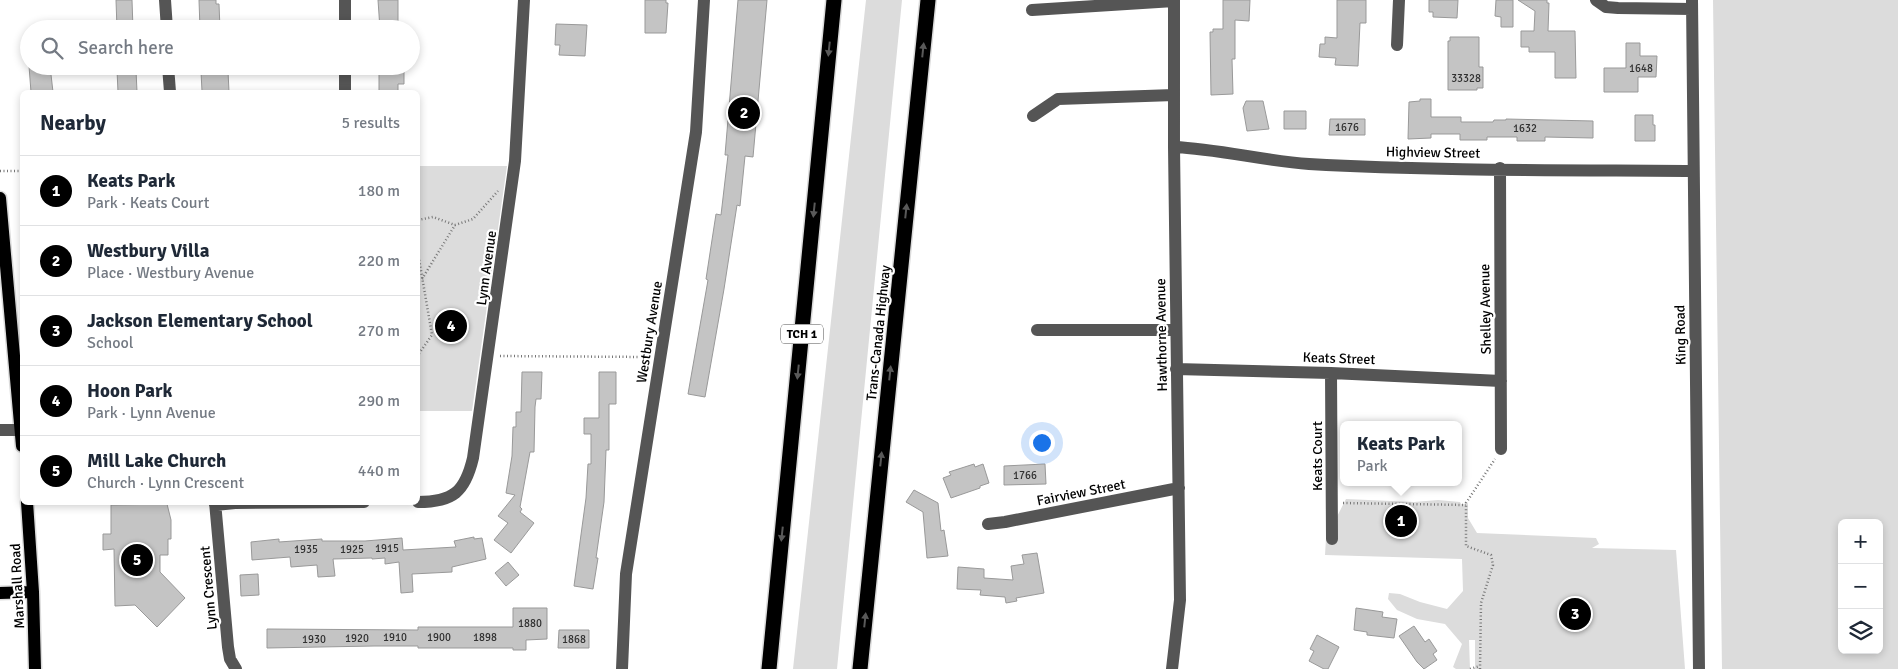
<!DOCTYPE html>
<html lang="en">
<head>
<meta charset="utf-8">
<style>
	:root { --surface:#fff; --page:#f2f2f3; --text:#1f2937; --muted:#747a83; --line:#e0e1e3; --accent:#000 }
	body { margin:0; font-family:Signika,sans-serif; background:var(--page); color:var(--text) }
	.controls { position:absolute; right:15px; bottom:15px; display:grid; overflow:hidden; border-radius:8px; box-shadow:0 2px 8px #0003 }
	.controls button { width:45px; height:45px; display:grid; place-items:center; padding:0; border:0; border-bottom:1px solid var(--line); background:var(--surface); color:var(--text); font:25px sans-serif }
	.you { position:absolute; left:1041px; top:442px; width:18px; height:18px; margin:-12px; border:4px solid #fff; border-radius:50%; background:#1a73e8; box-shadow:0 0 0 8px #1a73e833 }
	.badge { display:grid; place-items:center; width:32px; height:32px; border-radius:50%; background:var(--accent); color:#fff; font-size:16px; font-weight:700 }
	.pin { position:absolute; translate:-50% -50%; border:2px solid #fff; box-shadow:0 1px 5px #0006 }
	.popup { position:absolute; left:1340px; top:421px; width:122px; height:65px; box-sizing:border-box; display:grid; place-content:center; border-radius:8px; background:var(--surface); filter:drop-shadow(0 1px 4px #0005); font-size:16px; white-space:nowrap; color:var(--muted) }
	.popup b { font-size:19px; color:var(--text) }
	.popup::after { content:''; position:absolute; left:50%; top:100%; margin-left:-10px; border:10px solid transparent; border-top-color:var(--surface) }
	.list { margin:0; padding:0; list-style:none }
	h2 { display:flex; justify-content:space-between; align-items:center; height:65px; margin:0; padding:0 20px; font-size:21px }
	h2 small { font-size:16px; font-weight:400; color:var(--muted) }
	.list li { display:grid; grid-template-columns:32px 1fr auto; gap:15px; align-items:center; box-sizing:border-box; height:70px; padding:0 20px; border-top:1px solid var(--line) }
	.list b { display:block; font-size:19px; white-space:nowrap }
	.list p { margin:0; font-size:16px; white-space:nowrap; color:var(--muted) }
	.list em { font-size:16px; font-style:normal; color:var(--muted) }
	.icon { flex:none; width:28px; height:28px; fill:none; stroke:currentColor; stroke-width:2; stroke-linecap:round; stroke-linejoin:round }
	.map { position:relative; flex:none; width:1898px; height:669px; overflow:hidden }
	.search { position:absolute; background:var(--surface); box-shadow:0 2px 8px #0003; left:20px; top:20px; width:400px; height:55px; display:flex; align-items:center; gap:12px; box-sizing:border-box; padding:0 18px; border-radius:28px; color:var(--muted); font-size:19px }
	.panel { position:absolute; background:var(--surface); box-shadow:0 2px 8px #0003; left:20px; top:90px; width:400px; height:415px; border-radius:8px }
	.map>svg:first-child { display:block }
</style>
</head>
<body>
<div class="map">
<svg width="1898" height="669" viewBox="0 0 1898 669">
	<rect width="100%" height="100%" fill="#fff"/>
	<!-- green -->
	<path fill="#dcdcdc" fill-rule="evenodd" d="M866,0H902L837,669H793Z
		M1713,0H1898V669H1722ZM1842,523H1879V650H1842Z
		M418,166H507L472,411H418Z
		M1346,499L1414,502L1438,500L1460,502L1461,504H1468V518L1477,533L1596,538L1599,544L1592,548L1676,550L1685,669H1475V640H1469L1470,669H1456L1453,667L1462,644L1445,624L1417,619L1397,610L1388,599L1389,593L1400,594L1420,602L1447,609L1463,591L1462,559L1325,555L1326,538Z"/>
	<!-- building -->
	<path fill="#c4c4c4" stroke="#999" d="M116,0H132L133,29H117Z
		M199,0H216V4H219L220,29H200Z
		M378,0H398V29H380Z
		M645,0H666V3H668L666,33H645Z
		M738,0H767L753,157L745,156L740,206L737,205L724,289L705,397L688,394L708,280L706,279L716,214L721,215L728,155H725Z
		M1223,0H1250L1249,21L1235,20V59H1232L1233,94L1211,95L1210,32H1213V29H1223Z
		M1337,0H1366V23H1360L1358,66L1335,65L1336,58L1319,57L1320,44H1325V37L1337,38Z
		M1429,0H1458L1457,18L1433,17V12H1429Z
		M1496,0H1513V27H1501V17L1495,16Z
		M1518,0H1547V3H1549L1548,31H1575L1576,78H1555V52H1529V47H1521V31H1534L1535,11Z
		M556,24L587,25L585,56L559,55L560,45H555Z
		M1450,37H1479V67H1483V88H1477V90H1448V41H1450Z
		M1626,43H1640V56H1657L1656,77H1638V92H1604V68H1626Z
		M29,66H50L53,92H31Z
		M379,69H404V84H398V92H379Z
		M117,70H136L137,92H118Z
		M228,71L229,92L202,91L201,72Z
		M1420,99H1431V117H1461V122H1493L1494,120H1506V119L1593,121V138L1545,137V141H1517V137H1487V140H1460V134H1431V138L1408,139L1409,102L1420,101Z
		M1246,101H1263L1269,129L1247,131L1243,108Z
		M1284,111H1306V129H1284Z
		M1635,115H1653V125H1655V141H1635Z
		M1330,119H1365V135H1329Z
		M522,372H542L541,399H536L535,407L534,452H530L520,507L522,509L520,512L534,523L511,553L494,540L508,523L498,516L515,495L506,493L512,456L513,427H516V412H521Z
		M599,372H616V404H609V450H606L604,502L596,558H598L593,589L574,586L586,498L588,464H591V434H584V418H599Z
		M974,464L975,467L983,464L989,483L980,486V488L951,498L943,478L951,475L949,472Z
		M1045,464L1046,484L1004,485V466Z
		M914,490L938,503L941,531L944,530L948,556L927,558L923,512L906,502Z
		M167,504L171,520V539H168V555H160V572L185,598L157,627L135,605L115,606L114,549L103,550V534H111V505Z
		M474,537V539L482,538L486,559L452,567V572L412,574L413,592L401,593L399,562L385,564V558L372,559V558L333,559L335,576L318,577L317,565L291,567L290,557L252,560L251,542L279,539V542L322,539V541H365L402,538L403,550L456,547L454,541Z
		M1037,553L1044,593L1016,598L1017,601L1006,603L1005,597L980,595L981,590L957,589L958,567L984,569V578L1013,580L1011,566L1024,564L1022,555Z
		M508,562L519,575L506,586L495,573Z
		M258,574L259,595L241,596L240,575Z
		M513,608H547V639L526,640V650H513V648H418V646H374L267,648V629L418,630V627H513Z
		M1356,608L1383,612L1382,617L1397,619L1394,638L1367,635V632L1354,630Z
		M1414,626L1425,642L1429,639L1437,651L1433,654L1437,660L1424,669L1417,662L1399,636Z
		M559,630H589V648H558Z
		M1317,635L1339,647L1328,669H1324L1309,661L1314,651L1310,649Z"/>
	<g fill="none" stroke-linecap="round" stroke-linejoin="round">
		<defs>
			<path id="major" d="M0,198L22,446
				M27,502L33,592L35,669
				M0,593L33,592"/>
			<path id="highway" d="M769,669L834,0
				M860,669L928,0"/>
		</defs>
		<!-- major casing -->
		<use href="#major" stroke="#dbdbdb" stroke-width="15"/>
		<!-- highway casing -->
		<use href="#highway" stroke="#dbdbdb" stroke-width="18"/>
		<!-- path -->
		<path stroke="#777" stroke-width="2.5" stroke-dasharray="1 2.5" stroke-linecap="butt" d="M0,171H22
			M418,220L433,217L455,225L473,219L498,191
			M418,253L432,335L418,355
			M422,279L455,225
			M500,356L647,357
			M1343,503L1466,505
			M1470,669L1480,666
			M1480,669L1481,603L1493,565L1491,555L1466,546V503L1495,459"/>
		<!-- minor -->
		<path stroke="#555" stroke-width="12" d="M165,0L167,29
			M1596,0L1606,7L1618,8L1692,9
			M1692,0L1699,669
			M1032,10L1174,1
			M345,29V0
			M1397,45L1399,0
			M168,66L170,92
			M345,92V66
			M1033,116L1058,99L1174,95
			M1174,147C1219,149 1264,161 1309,164C1437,171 1565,170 1693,171
			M1500,168L1501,449
			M1037,330H1176
			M1176,369L1331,373L1501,381
			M1331,373L1332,539
			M0,430H21
			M215,502L228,647L230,659L236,669
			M418,502C453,502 465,492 473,458L515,161L524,0
			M215,505L235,503L364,502
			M988,524L1005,522L1179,488
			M622,669L626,574L696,132L704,0
			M1172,669L1180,600L1174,147V0"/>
		<!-- major -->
		<use href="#major" stroke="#000" stroke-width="12"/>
		<!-- highway -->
		<use href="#highway" stroke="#000" stroke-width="15"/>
	</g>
	<!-- one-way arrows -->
	<defs><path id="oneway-solid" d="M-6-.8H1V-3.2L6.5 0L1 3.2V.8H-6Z" transform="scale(1.25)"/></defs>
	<g fill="#595959">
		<use href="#oneway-solid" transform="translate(829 49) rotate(96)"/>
		<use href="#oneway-solid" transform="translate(923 50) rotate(-84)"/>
		<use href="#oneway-solid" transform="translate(814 210) rotate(96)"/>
		<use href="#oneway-solid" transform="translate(906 211) rotate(-84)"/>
		<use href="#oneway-solid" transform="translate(798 372) rotate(96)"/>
		<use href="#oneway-solid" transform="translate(890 373) rotate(-84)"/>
		<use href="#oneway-solid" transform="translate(881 459) rotate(-84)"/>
		<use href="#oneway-solid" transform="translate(782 534) rotate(96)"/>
		<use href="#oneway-solid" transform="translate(865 620) rotate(-84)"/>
	</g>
	<g text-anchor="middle" stroke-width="4.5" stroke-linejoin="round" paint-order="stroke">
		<!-- number labels -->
		<g font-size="11" fill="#313131">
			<text x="1641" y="72">1648</text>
			<text x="1466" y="82">33328</text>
			<text x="1347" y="131">1676</text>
			<text x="1525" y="132">1632</text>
			<text x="1025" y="479">1766</text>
			<text x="387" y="552">1915</text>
			<text x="306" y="553">1935</text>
			<text x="352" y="553">1925</text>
			<text x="530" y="627">1880</text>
			<text x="395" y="641">1910</text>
			<text x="439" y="641">1900</text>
			<text x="485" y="641">1898</text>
			<text x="357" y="642">1920</text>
			<text x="314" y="643">1930</text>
			<text x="574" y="643">1868</text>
		</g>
		<!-- shield labels -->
		<rect fill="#fff" stroke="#4c4c4c" stroke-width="1" x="781" y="324.5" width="42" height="19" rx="4"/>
		<g font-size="12" font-weight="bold" fill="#000">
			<text x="802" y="338">TCH 1</text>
		</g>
		<!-- street labels -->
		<g font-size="14" fill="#000" stroke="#fff">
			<text transform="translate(1433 152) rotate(1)" y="5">Highview Street</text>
			<text transform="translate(486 268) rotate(-82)" y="5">Lynn Avenue</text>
			<text transform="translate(1485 309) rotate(-91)" y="5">Shelley Avenue</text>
			<text transform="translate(649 332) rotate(-81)" y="5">Westbury Avenue</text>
			<text transform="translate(878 333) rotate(-84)" y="5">Trans-Canada Highway</text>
			<text transform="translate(1161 335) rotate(-91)" y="5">Hawthorne Avenue</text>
			<text transform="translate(1680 335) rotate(-91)" y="5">King Road</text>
			<text transform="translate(1339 358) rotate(2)" y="5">Keats Street</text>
			<text transform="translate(1317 456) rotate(-90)" y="5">Keats Court</text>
			<text transform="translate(1081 492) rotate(-11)" y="5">Fairview Street</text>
			<text transform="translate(17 586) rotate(-93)" y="5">Marshall Road</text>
			<text transform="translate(208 588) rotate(-95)" y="5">Lynn Crescent</text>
		</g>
	</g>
</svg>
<div class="controls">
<button>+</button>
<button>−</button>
<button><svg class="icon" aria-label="layers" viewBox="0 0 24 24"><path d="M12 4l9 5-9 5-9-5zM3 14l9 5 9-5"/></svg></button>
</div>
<div class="you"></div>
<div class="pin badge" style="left:1401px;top:521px">1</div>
<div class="popup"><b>Keats Park</b>Park</div>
<div class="pin badge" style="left:744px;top:113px">2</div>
<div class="pin badge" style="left:1575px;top:614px">3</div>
<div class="pin badge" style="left:451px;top:326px">4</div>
<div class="pin badge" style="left:137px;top:560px">5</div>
<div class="search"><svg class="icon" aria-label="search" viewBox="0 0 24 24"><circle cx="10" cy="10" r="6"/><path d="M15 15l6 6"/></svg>Search here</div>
<section class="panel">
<h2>Nearby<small>5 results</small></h2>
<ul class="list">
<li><span class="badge">1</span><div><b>Keats Park</b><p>Park · Keats Court</p></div><em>180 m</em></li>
<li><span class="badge">2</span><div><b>Westbury Villa</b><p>Place · Westbury Avenue</p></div><em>220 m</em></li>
<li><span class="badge">3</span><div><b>Jackson Elementary School</b><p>School</p></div><em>270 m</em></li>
<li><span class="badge">4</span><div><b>Hoon Park</b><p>Park · Lynn Avenue</p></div><em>290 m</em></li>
<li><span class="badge">5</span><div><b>Mill Lake Church</b><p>Church · Lynn Crescent</p></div><em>440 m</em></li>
</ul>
</section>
</div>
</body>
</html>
